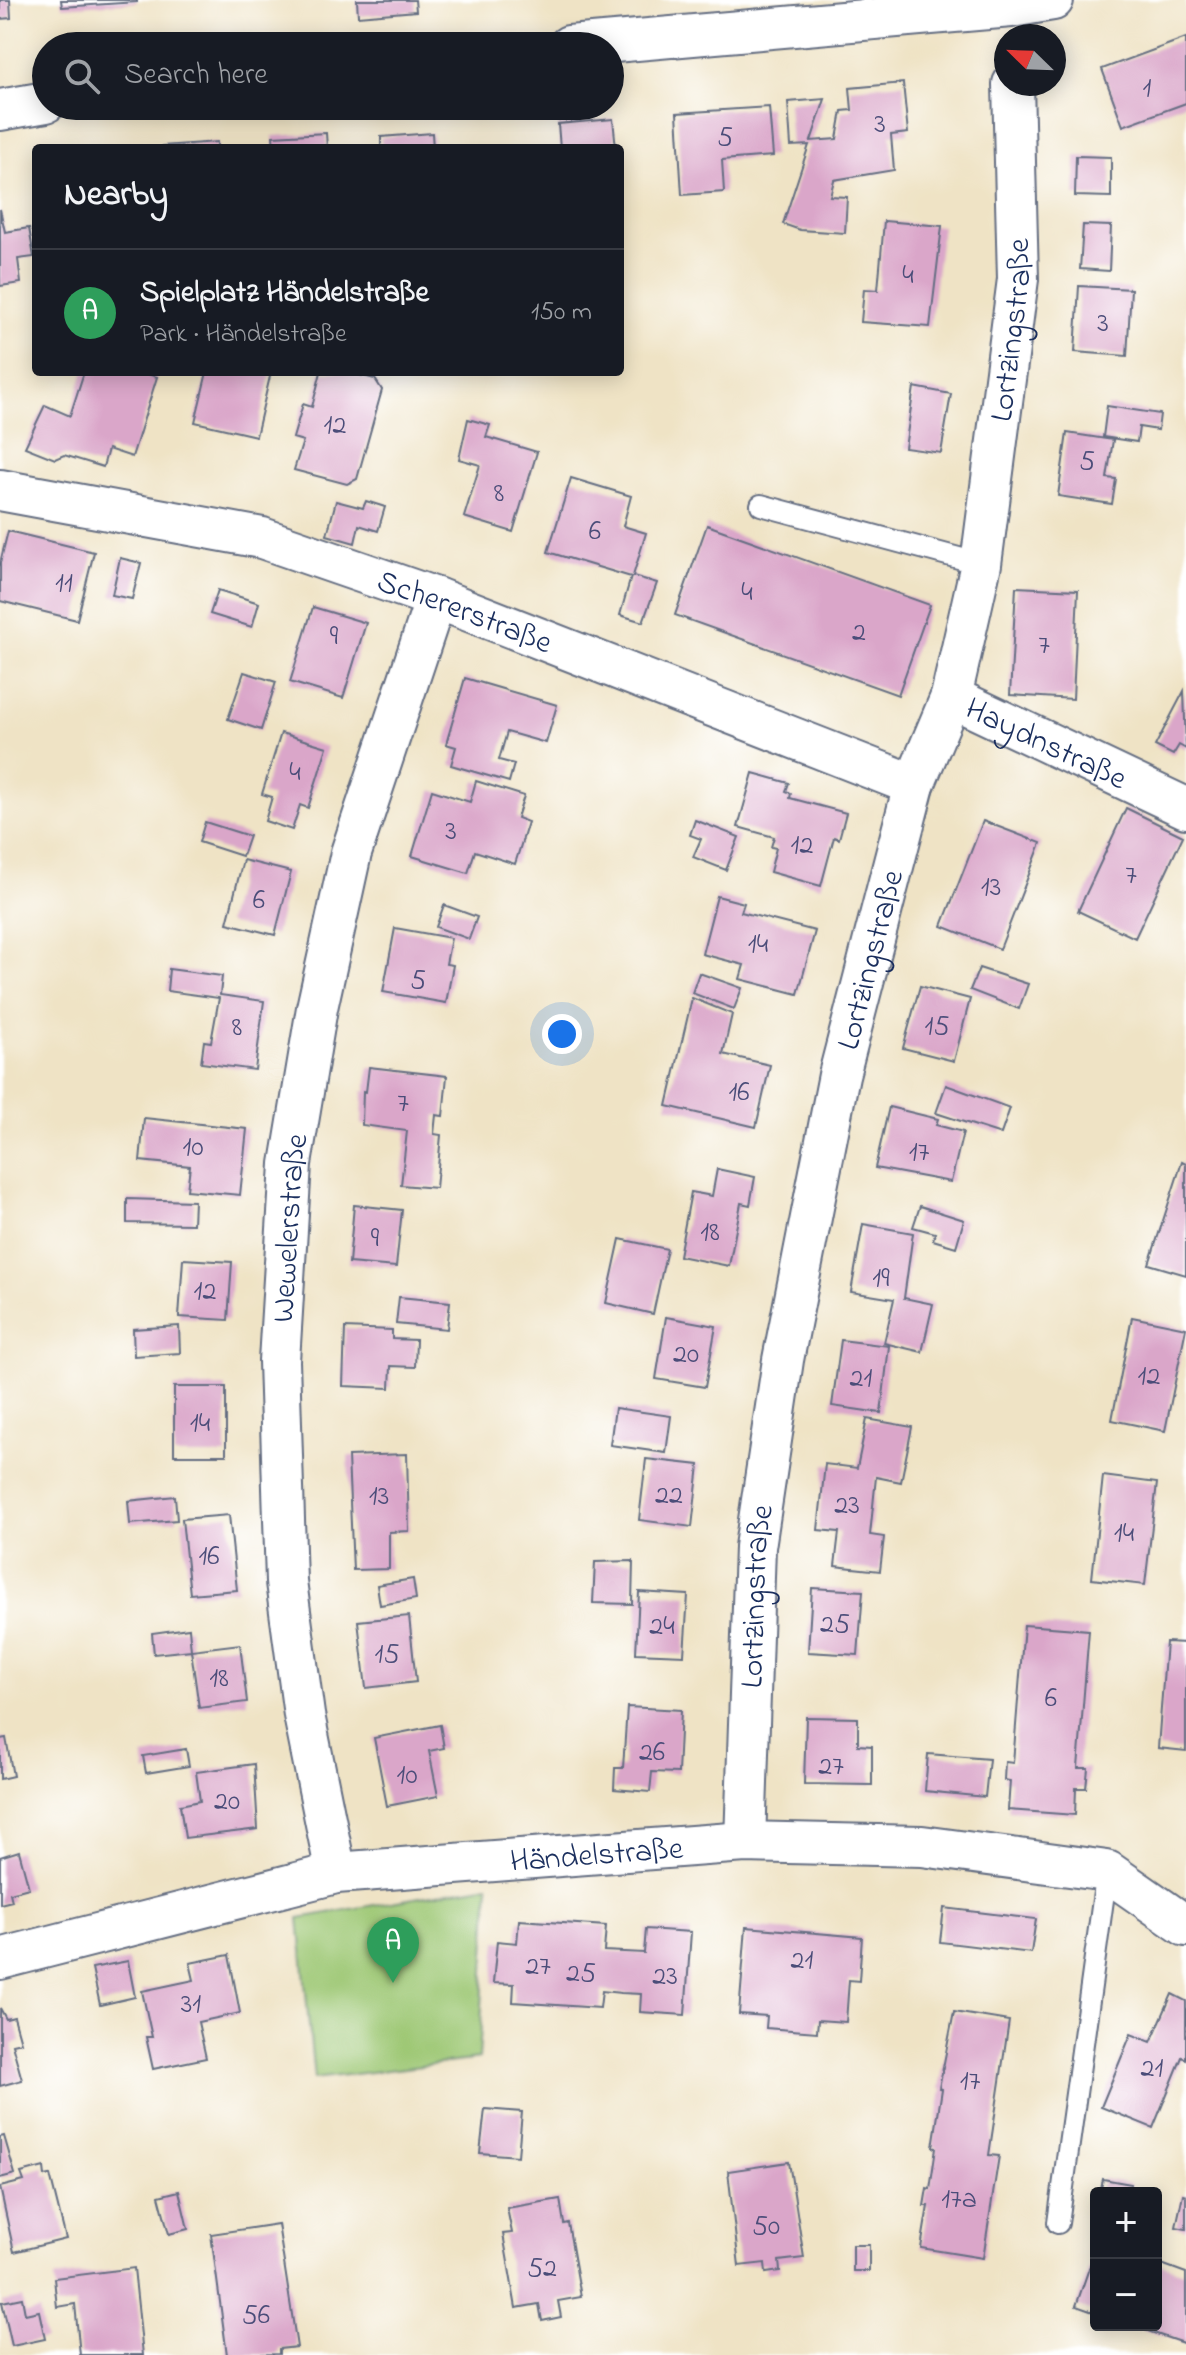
<!DOCTYPE html>
<html lang="en">
<head>
<meta charset="utf-8">
<style>
	:root { --surface:#171b24; --page:#242831; --text:#f1f3f6; --muted:#9ea1a6; --line:#363941; --accent:#db2777 }
	body { margin:0; font-family:"Indie Flower",sans-serif; background:var(--page); color:var(--text) }
	.controls { position:absolute; right:24px; bottom:24px; display:grid; overflow:hidden; border-radius:8px; box-shadow:0 4px 20px #0003 }
	.controls button { width:72px; height:72px; display:grid; place-items:center; padding:0; border:0; border-bottom:2px solid var(--line); background:var(--surface); color:var(--text); font:40px sans-serif }
	.compass { position:absolute; left:994px; top:24px; width:72px; height:72px; border-radius:50%; background:var(--surface); box-shadow:0 4px 20px #0003; rotate:293deg }
	.you { position:absolute; left:562px; top:1034px; width:28px; height:28px; margin:-20px; border:6px solid #fff; border-radius:50%; background:#1a73e8; box-shadow:0 0 0 12px #1a73e833 }
	.badge { display:grid; place-items:center; width:52px; height:52px; border-radius:50%; background:var(--accent); color:#fff; font-size:26px; font-weight:700 }
	.pin { position:absolute; translate:-50% -66px; filter:drop-shadow(0 2px 4px #0008) }
	.pin::after { content:''; position:absolute; top:42px; width:28px; height:24px; background:inherit; clip-path:polygon(0 0,100% 0,50% 100%) }
	.list { margin:0; padding:0; list-style:none }
	h2 { display:flex; justify-content:space-between; align-items:center; height:104px; margin:0; padding:0 32px; font-size:34px }
	h2 small { font-size:26px; font-weight:400; color:var(--muted) }
	.list li { display:grid; grid-template-columns:52px 1fr auto; gap:24px; align-items:center; box-sizing:border-box; height:128px; padding:0 32px; border-top:2px solid var(--line) }
	.list b { display:block; font-size:30px; white-space:nowrap }
	.list p { margin:0; font-size:26px; white-space:nowrap; color:var(--muted) }
	.list em { font-size:26px; font-style:normal; color:var(--muted) }
	.icon { flex:none; width:44px; height:44px; fill:none; stroke:currentColor; stroke-width:2; stroke-linecap:round; stroke-linejoin:round }
	.map { position:relative; flex:none; width:1186px; height:2355px; overflow:hidden }
	.search { position:absolute; background:var(--surface); box-shadow:0 4px 20px #0003; left:32px; top:32px; width:592px; height:88px; display:flex; align-items:center; gap:20px; box-sizing:border-box; padding:0 28px; border-radius:44px; color:var(--muted); font-size:30px }
	.panel { position:absolute; background:var(--surface); box-shadow:0 4px 20px #0003; left:32px; top:144px; width:592px; height:232px; border-radius:8px }
	.map>svg:first-child { display:block }
</style>
</head>
<body>
<div class="map">
<svg width="1186" height="2355" viewBox="0 0 1186 2355">
	<rect width="100%" height="100%" fill="#fff"/>
	<filter id="ink" filterUnits="userSpaceOnUse"><feTurbulence type="fractalNoise" baseFrequency=".0125" numOctaves="2"/><feDisplacementMap in="SourceGraphic" scale="16" xChannelSelector="R" yChannelSelector="G"/><feConvolveMatrix kernelMatrix="1 2 1 2 8 2 1 2 1" color-interpolation-filters="sRGB"/></filter>
	<filter id="wash" filterUnits="userSpaceOnUse"><feTurbulence type="fractalNoise" baseFrequency=".006" numOctaves="4" result="noise"/><feDisplacementMap in="SourceGraphic" scale="32" xChannelSelector="R" yChannelSelector="G"/><feGaussianBlur stdDeviation="1.8" result="paint"/><feColorMatrix in="noise" values="0 0 0 0 0 0 0 0 0 0 0 0 0 0 0 0 0 1.4 0 .05"/><feComposite in="paint" operator="in"/></filter>
	<g filter="url(#wash)">
		<rect width="100%" height="100%" fill="#efe3c5"/>
		<!-- green -->
		<path fill="#9ec875" stroke="#5c7c6a" stroke-width="2" d="M489,1885L479,2059L314,2079L299,1918Z"/>
		<g id="blocks">
			<!-- building -->
			<path fill="#daa6c9" d="M0,0H10L11,18L0,19Z
				M61,0H137V2L62,7Z
				M357,0H415L416,11L358,16Z
				M1186,38V103L1123,126L1102,69Z
				M903,83L908,133L891,135L894,170L834,180L830,196L847,197L845,233L800,230L783,224L809,145L791,146L788,102L825,99L811,141L837,139L842,111L852,110L850,88Z
				M769,107L773,156L722,160L724,192L682,195L677,113Z
				M613,119L616,148H560L558,124Z
				M326,133L327,148H274L273,136Z
				M432,133L433,148H381V137Z
				M217,142V148H164L163,146Z
				M1076,156L1111,157V197L1075,196Z
				M0,209L5,232L29,228L34,257L18,259L21,283L0,286Z
				M884,221L942,226L930,327L861,322L864,289L878,290Z
				M1083,225L1111,226L1109,271L1080,269Z
				M1079,286L1131,289L1127,356L1075,352Z
				M84,372H141L157,377L132,457L108,449L103,467L64,455L55,459L25,447L45,405L70,416Z
				M207,372H271L256,436L195,422Z
				M321,372H348L375,379L382,390L357,479L347,484L294,470L303,441L293,438L303,404L312,407Z
				M914,387L951,394L941,453L905,448Z
				M1107,406L1160,414L1158,430L1139,427L1137,442L1103,437Z
				M468,419L490,425L486,437L537,452L513,532L464,517L480,465L459,459Z
				M1067,433L1113,440L1107,478L1116,479L1112,504L1058,496Z
				M571,478L631,496L623,526L646,533L633,576L657,583L643,622L620,615L631,577L548,552Z
				M336,501L363,508L366,501L385,507L378,531L359,525L355,543L327,535Z
				M707,525L930,605L898,695L675,615Z
				M8,531L94,552L77,620L0,601V563Z
				M120,558L141,563L132,599L112,595Z
				M1016,587L1078,590L1073,699L1010,695Z
				M218,590L259,603L252,627L210,614Z
				M313,607L366,623L343,698L290,682Z
				M244,672L276,682L261,730L228,719Z
				M465,678L557,705L546,743L507,732L499,760L514,764L509,782L451,765L456,747L446,744Z
				M1184,691L1186,749L1179,745L1173,755L1155,746Z
				M281,733L327,747L308,808L300,805L292,830L265,821L272,797L262,794Z
				M753,773L789,783L786,791L791,793L790,798L846,813L839,839L834,837L821,886L770,872L776,848L771,847L774,837L738,827Z
				M476,781L524,796L517,818L528,822L515,864L475,851L468,873L412,856L432,790L470,802Z
				M1126,808L1183,836L1135,938L1078,911Z
				M695,820L739,837L726,870L693,857L701,839L690,835Z
				M983,821L1041,843L1000,949L942,926Z
				M205,822L249,836L242,856L199,842Z
				M243,860L291,872L275,935L227,923Z
				M717,896L744,903L741,912L815,931L798,994L740,979L744,965L702,954Z
				M444,905L477,917L469,939L436,927Z
				M395,928L451,938L446,964L453,965L446,1003L383,992Z
				M979,968L1028,984L1019,1009L970,990Z
				M169,969L222,976L220,995L264,1001L255,1070L201,1063L204,1041L211,1042L219,998L167,991Z
				M699,973L742,988L734,1009L692,993Z
				M920,986L970,999L954,1061L903,1048Z
				M692,998L732,1014L723,1054L770,1065L756,1127L667,1106Z
				M369,1067L447,1076L443,1116L436,1115L434,1134L441,1135L436,1188L401,1185L407,1131L362,1125L363,1091L366,1092Z
				M946,1085L1010,1108L1001,1134L936,1113Z
				M889,1107L938,1119L936,1125L963,1132L951,1182L875,1168Z
				M144,1118L247,1129L240,1195L187,1190L190,1166L140,1161Z
				M1182,1162L1186,1164V1275L1149,1264Z
				M717,1169L755,1177L750,1205L741,1203L729,1266L679,1256L691,1192L712,1196Z
				M127,1199L194,1201L193,1224L127,1223Z
				M354,1205L402,1210L396,1267L349,1263Z
				M920,1206L964,1220L956,1247L933,1240L935,1233L913,1227Z
				M863,1224L913,1233L904,1298L933,1304L922,1352L884,1343L894,1299L851,1292Z
				M620,1239L667,1249L653,1314L606,1303Z
				M183,1259L232,1262L228,1320L179,1317Z
				M399,1297L450,1302L447,1329L396,1324Z
				M666,1317L716,1326L705,1387L656,1379Z
				M1132,1317L1186,1328L1165,1431L1112,1420Z
				M179,1326L180,1353L134,1356L133,1329Z
				M345,1328L392,1330V1339L416,1340L415,1367L391,1366L390,1388L343,1386Z
				M841,1340L889,1346L881,1413L832,1406Z
				M174,1387H226V1455H174Z
				M615,1408L671,1416L666,1453L610,1445Z
				M867,1419L912,1427L901,1482L876,1477L870,1535L884,1537L880,1571L835,1566L839,1532L818,1530L825,1464L857,1468Z
				M407,1454L409,1531L389,1532V1569L353,1570L348,1456Z
				M646,1459L699,1465L692,1527L639,1520Z
				M1103,1476L1157,1483L1145,1585L1092,1579Z
				M175,1496L177,1520L130,1524L128,1501Z
				M229,1515L237,1590L190,1594L182,1519Z
				M633,1561L632,1604L593,1603L595,1562Z
				M413,1579L416,1599L380,1605L377,1585Z
				M812,1588L863,1591L858,1655L808,1652Z
				M639,1592L688,1595L684,1655L636,1653Z
				M409,1616L416,1682L366,1688L358,1621Z
				M1024,1625L1089,1630L1078,1768H1088L1086,1788H1076L1075,1815L1008,1810L1010,1781L1004,1780L1005,1762L1013,1763Z
				M189,1628L191,1650L154,1654L152,1633Z
				M1166,1642L1186,1643V1751L1158,1748Z
				M240,1644L247,1702L199,1708L191,1650Z
				M627,1707L681,1710L678,1773L652,1772L650,1792L614,1789L615,1768H623Z
				M806,1717L858,1718V1745L872,1746V1785L804,1784Z
				M440,1725L444,1748L429,1751L438,1796L387,1806L374,1738Z
				M6,1738L13,1776L0,1779V1739Z
				M186,1749L189,1766L146,1773L143,1756Z
				M928,1754L989,1759L985,1797L925,1791Z
				M254,1764L258,1829L185,1838L180,1805L200,1801L196,1772Z
				M19,1851L29,1888L10,1893L12,1901L0,1904V1857Z
				M944,1908L1036,1919L1031,1953L940,1942Z
				M519,1920L606,1926L604,1951L644,1953L646,1929L691,1932L685,2015L640,2012L641,1994L621,1993L602,1991L600,2008L513,2002L514,1984L493,1983L497,1941L517,1943Z
				M746,1927L862,1937L859,1981L849,1980L846,2022L818,2020L817,2032L766,2028L767,2016L739,2014Z
				M229,1955L240,2013L198,2022L206,2058L153,2069L146,2037H152L142,1991L194,1980L190,1963Z
				M128,1961L135,1997L100,2005L92,1968Z
				M1172,1994L1186,2001V2059L1182,2057L1153,2128L1101,2107L1131,2034L1151,2042Z
				M0,2008L6,2019L14,2017L21,2042L12,2044L22,2080L0,2086Z
				M954,2012L1009,2021L989,2155L999,2156L983,2258L921,2248L928,2206H924L927,2188L930,2189L936,2148L933,2147L942,2089L939,2088Z
				M485,2109L522,2112L518,2156L480,2153Z
				M4,2136L15,2174L0,2178V2137Z
				M789,2162L804,2258L779,2261L780,2271L766,2273L765,2263L739,2266L728,2171Z
				M44,2167L45,2176L50,2175L66,2239L14,2252L0,2187L24,2181L21,2173Z
				M1103,2179L1131,2184L1130,2193H1100Z
				M179,2191L188,2229L169,2234L159,2196Z
				M1183,2194L1186,2195V2229L1176,2227Z
				M560,2199L564,2224L568,2223L581,2297L558,2301L561,2317L542,2321L539,2304L516,2308L503,2234L512,2233L507,2208Z
				M278,2224L297,2347L279,2349V2354L227,2355L211,2234Z
				M853,2245H869V2271H853Z
				M1095,2251H1096V2313L1076,2306Z
				M1156,2262L1186,2273V2344L1133,2326L1156,2325Z
				M134,2268L143,2355H80L75,2304L57,2307L54,2278Z
				M22,2298L25,2314L39,2311L45,2339L12,2346L2,2302Z"/>
		</g>
	</g>
	<g filter="url(#ink)">
		<use href="#blocks" fill-opacity="0" stroke="#656e82" stroke-width="2"/>
		<g fill="none" stroke-linecap="round" stroke-linejoin="round">
			<defs>
				<path id="lane" d="M761,505L981,564
					M1058,2223L1107,1871"/>
				<g id="street">
					<path d="M569,46L1011,7L1053,0"/>
					<path d="M0,110L46,102"/>
					<path id="s1" d="M0,490L262,538L436,598L914,785"/>
					<path id="s2" d="M951,697L1186,808"/>
					<path id="s3" d="M745,1842L755,1547L783,1360L839,1075L914,785L951,697L981,564L1018,279L1013,84"/>
					<path id="s4" d="M336,1873L304,1715L286,1582L279,1361L291,1164L317,1008L351,853L436,598"/>
					<path id="s5" d="M0,1959L336,1873L745,1842L922,1846L1107,1871L1186,1926"/>
				</g>
			</defs>
			<!-- lane casing -->
			<use href="#lane" stroke="#656e82" stroke-width="24"/>
			<!-- street casing -->
			<use href="#street" stroke="#656e82" stroke-width="44"/>
			<!-- lane -->
			<use href="#lane" stroke="#fff" stroke-width="20"/>
			<!-- street -->
			<use href="#street" stroke="#fff" stroke-width="40"/>
		</g>
	</g>
	<g text-anchor="middle" stroke-width="7" stroke-linejoin="round" paint-order="stroke">
		<!-- number labels -->
		<g font-size="28" fill="#4b4d79">
			<text x="1147" y="96">1</text>
			<text x="880" y="132">3</text>
			<text x="725" y="145">5</text>
			<text x="908" y="283">4</text>
			<text x="1103" y="331">3</text>
			<text x="335" y="433">12</text>
			<text x="1087" y="469">5</text>
			<text x="499" y="501">8</text>
			<text x="595" y="539">6</text>
			<text x="64" y="591">11</text>
			<text x="747" y="600">4</text>
			<text x="859" y="640">2</text>
			<text x="334" y="644">9</text>
			<text x="1044" y="653">7</text>
			<text x="295" y="780">4</text>
			<text x="451" y="839">3</text>
			<text x="802" y="853">12</text>
			<text x="1131" y="883">7</text>
			<text x="991" y="895">13</text>
			<text x="259" y="908">6</text>
			<text x="758" y="952">14</text>
			<text x="418" y="988">5</text>
			<text x="937" y="1034">15</text>
			<text x="237" y="1035">8</text>
			<text x="739" y="1100">16</text>
			<text x="403" y="1111">7</text>
			<text x="193" y="1155">10</text>
			<text x="919" y="1160">17</text>
			<text x="710" y="1240">18</text>
			<text x="375" y="1246">9</text>
			<text x="881" y="1286">19</text>
			<text x="205" y="1299">12</text>
			<text x="686" y="1362">20</text>
			<text x="1149" y="1384">12</text>
			<text x="861" y="1386">21</text>
			<text x="200" y="1431">14</text>
			<text x="669" y="1503">22</text>
			<text x="379" y="1504">13</text>
			<text x="847" y="1513">23</text>
			<text x="1124" y="1541">14</text>
			<text x="209" y="1564">16</text>
			<text x="835" y="1632">25</text>
			<text x="662" y="1634">24</text>
			<text x="387" y="1662">15</text>
			<text x="219" y="1686">18</text>
			<text x="1051" y="1706">6</text>
			<text x="652" y="1760">26</text>
			<text x="831" y="1774">27</text>
			<text x="407" y="1783">10</text>
			<text x="227" y="1809">20</text>
			<text x="802" y="1968">21</text>
			<text x="538" y="1974">27</text>
			<text x="581" y="1981">25</text>
			<text x="665" y="1984">23</text>
			<text x="191" y="2012">31</text>
			<text x="1152" y="2076">21</text>
			<text x="970" y="2089">17</text>
			<text x="959" y="2207">17a</text>
			<text x="766" y="2234">50</text>
			<text x="542" y="2276">52</text>
			<text x="256" y="2323">56</text>
		</g>
		<!-- street labels -->
		<g font-size="32" fill="#1b2f5e" stroke="#fff">
			<text dy="11" stroke="none"><textPath href="#s3" startOffset="1542">Lortzingstraße</textPath></text>
			<text dy="11" stroke="none"><textPath href="#s1" startOffset="482">Schererstraße</textPath></text>
			<text dy="11" stroke="none"><textPath href="#s2" startOffset="106">Haydnstraße</textPath></text>
			<text dy="11" stroke="none"><textPath href="#s3" startOffset="894">Lortzingstraße</textPath></text>
			<text dy="11" stroke="none"><textPath href="#s4" startOffset="650">Wewelerstraße</textPath></text>
			<text dy="11" stroke="none"><textPath href="#s3" startOffset="246">Lortzingstraße</textPath></text>
			<text dy="11" stroke="none"><textPath href="#s5" startOffset="608">Händelstraße</textPath></text>
		</g>
	</g>
</svg>
<div class="controls">
<button>+</button>
<button>−</button>
</div>
<svg class="compass" viewBox="-18 -18 36 36"><path d="M0-13l5 13h-10z" fill="#e53935"/><path d="M0 13l5-13h-10z" fill="#9ea1a6"/></svg>
<div class="you"></div>
<div class="pin badge" style="left:393px;top:1983px;background:#2e9e5b">A</div>
<div class="search"><svg class="icon" aria-label="search" viewBox="0 0 24 24"><circle cx="10" cy="10" r="6"/><path d="M15 15l6 6"/></svg>Search here</div>
<section class="panel">
<h2>Nearby<small></small></h2>
<ul class="list">
<li><span class="badge" style="background:#2e9e5b">A</span><div><b>Spielplatz Händelstraße</b><p>Park · Händelstraße</p></div><em>150 m</em></li>
</ul>
</section>
</div>
</body>
</html>
